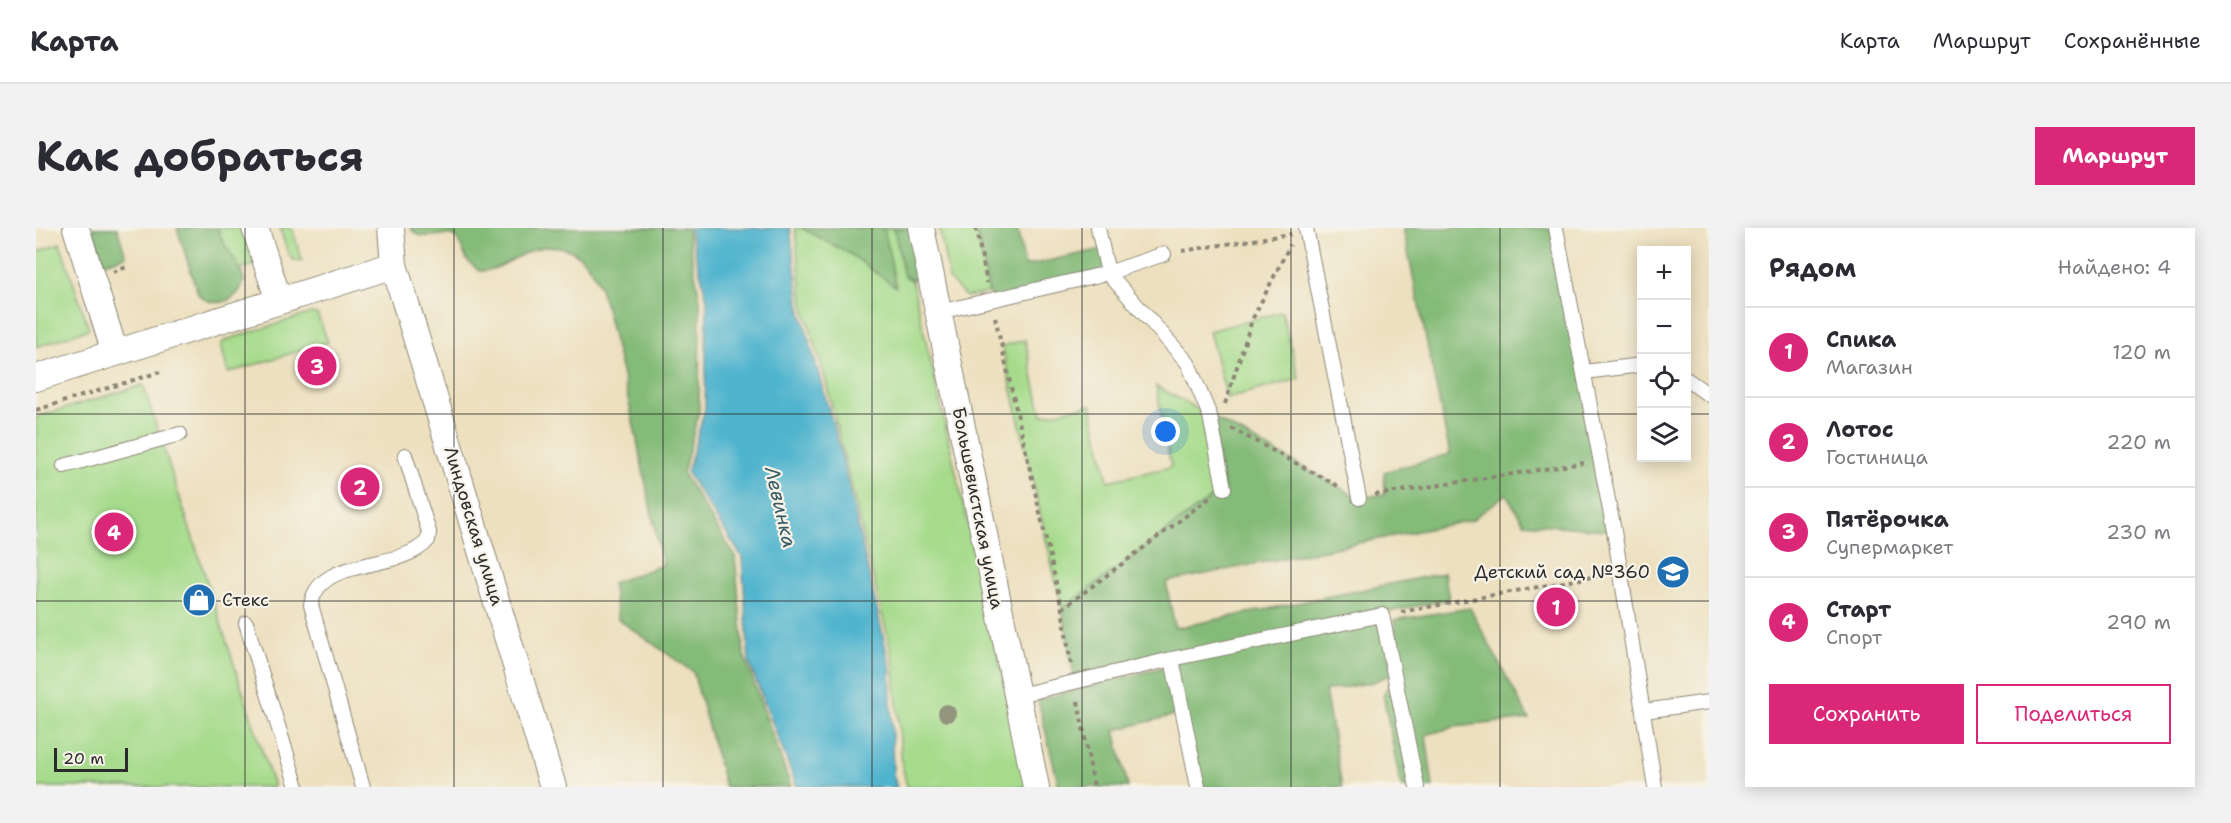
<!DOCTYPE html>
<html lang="ru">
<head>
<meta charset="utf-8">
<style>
	:root { --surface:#fff; --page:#f2f2f3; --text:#2b2b33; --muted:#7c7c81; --line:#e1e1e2; --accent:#db2777 }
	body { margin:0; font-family:"Shantell Sans",sans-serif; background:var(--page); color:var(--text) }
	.controls { position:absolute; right:18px; top:18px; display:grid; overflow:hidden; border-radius:0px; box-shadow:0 3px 15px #0003 }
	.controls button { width:54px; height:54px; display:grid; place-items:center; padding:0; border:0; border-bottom:2px solid var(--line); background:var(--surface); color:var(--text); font:30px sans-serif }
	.scale { position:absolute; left:18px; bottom:15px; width:74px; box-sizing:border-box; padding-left:6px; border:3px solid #2b2b2b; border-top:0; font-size:16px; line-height:21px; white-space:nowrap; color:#2b2b2b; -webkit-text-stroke:4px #f7f3e8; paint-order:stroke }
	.you { position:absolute; left:1130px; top:204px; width:21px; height:21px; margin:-15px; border:4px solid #fff; border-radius:50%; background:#1a73e8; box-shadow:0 0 0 9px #1a73e833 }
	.badge { display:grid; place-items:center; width:39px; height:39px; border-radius:50%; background:var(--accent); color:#fff; font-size:20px; font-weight:700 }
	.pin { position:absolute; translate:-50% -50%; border:3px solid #fff; box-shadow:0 2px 6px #0006 }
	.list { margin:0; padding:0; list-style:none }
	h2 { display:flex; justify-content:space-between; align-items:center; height:78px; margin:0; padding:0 24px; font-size:26px }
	h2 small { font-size:20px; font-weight:400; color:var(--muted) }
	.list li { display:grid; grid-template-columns:39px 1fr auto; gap:18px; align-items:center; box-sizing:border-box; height:90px; padding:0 24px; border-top:2px solid var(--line) }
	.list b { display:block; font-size:22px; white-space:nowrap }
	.list p { margin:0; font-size:20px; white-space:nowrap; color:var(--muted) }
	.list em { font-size:20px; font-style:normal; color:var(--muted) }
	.actions { display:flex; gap:12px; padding:18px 24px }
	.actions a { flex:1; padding:14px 0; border:2px solid var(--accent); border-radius:0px; text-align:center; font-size:21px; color:var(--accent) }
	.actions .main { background:var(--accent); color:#fff }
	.icon { flex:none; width:33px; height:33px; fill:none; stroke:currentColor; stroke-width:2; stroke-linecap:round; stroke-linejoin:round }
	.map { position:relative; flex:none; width:1673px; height:559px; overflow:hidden; border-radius:0px }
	header { display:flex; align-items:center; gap:36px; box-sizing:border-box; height:84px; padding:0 30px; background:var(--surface); border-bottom:2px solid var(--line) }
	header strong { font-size:28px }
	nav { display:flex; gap:33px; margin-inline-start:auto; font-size:21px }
	.intro { display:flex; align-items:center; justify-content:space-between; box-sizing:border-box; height:144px; padding:0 36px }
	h1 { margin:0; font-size:42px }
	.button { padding:15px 27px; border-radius:0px; background:var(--accent); color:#fff; font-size:21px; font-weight:700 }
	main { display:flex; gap:36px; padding:0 36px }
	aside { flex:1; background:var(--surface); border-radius:0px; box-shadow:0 3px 15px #0003 }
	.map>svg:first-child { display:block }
</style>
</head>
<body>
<header>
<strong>Карта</strong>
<nav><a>Карта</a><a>Маршрут</a><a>Сохранённые</a></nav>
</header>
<div class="intro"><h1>Как добраться</h1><a class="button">Маршрут</a></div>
<main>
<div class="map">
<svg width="1673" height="559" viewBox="0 0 1673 559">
	<rect width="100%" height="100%" fill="#f7f3e8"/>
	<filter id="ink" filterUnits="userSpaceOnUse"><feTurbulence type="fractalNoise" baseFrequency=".0167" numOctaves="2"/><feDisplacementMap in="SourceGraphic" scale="12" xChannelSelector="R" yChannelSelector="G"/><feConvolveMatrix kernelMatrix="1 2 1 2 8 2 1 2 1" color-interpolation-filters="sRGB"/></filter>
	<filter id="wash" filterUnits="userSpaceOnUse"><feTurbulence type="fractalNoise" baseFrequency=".008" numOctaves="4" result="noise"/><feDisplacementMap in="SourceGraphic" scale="24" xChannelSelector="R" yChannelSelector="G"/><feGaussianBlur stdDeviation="1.35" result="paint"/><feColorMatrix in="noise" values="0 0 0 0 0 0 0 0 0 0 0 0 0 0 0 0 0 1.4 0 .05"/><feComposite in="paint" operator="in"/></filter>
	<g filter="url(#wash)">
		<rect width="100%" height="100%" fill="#ede0bf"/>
		<!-- green -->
		<path fill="#a6db8c" stroke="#68835c" stroke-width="1.5" d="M176,0H209L221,36L191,45Z
			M244,0H256L266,33L257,32L251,23Z
			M759,0H858L868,48L876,52L992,559H871L866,536L857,431L788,146L767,76Z
			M903,0H940L953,65L930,69L913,51Z
			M24,15L53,101L0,119V24Z
			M1246,84L1263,151L1191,170L1173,103Z
			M275,85L281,86L292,114L192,145L185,116L190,112Z
			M989,112L1006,187L1055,177L1072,253L1135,239L1120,158L1174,188L1188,260L1026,381L966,118Z
			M107,157L238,559H0V189Z"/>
		<!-- forest -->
		<path fill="#84bb78" stroke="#587352" stroke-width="1.5" d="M56,0H81L90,28L68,35Z
			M141,0H182C186,21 204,32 208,52C203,74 178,82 162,66Z
			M374,0H651L664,73L663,183L647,246L699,328L708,427L755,559H689L657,444L582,391L576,355L627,337C609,261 598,184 577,109C572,87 566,58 554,40C549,32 542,26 533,22C494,7 471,45 443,43L431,32L420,8C403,2 388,17 374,0Z
			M765,0H848L860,59L814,26Z
			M858,0H877L883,49L876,52L868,48Z
			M940,0H981L989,38L1067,21L1072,45L955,73Z
			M1367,0H1520L1578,303L1488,295L1470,266L1436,292L1130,354L1139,400L1408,345L1413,371L1244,408L1346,387L1358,445L1337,454L1289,463L1306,559H1162L1136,431L1039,454L1026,381L1188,260L1174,188L1323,270L1349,266L1348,244L1414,226Z
			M1434,380L1493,491L1418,499L1390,507L1397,559H1365L1347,466L1365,441L1358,392Z
			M1129,439L1139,487L1079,502L1092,559H1023L1002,472Z"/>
		<!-- water -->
		<path fill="#50b4ce" stroke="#3e707c" stroke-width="1.5" d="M653,0H754L764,80L804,221L854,438L857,546L861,559H761L713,434L706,329L651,245L669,181L671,71Z"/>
	</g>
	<g filter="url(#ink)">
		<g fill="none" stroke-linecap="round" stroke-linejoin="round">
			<defs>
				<path id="service" d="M1270,0L1323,270
					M1520,0L1578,303L1619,559
					M1128,26L1072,45L1152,135L1174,188L1188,260
					M903,84L1072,45L1062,0
					M1548,144L1606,137
					M1650,151L1673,167
					M28,238L144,206
					M210,395L261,559
					M1136,431L1162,559
					M979,468L1140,430L1346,387L1381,559
					M1608,483L1673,474
					M327,559L275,377C283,326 365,345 392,312L393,304L369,227"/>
				<path id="minor" d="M40,0L79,125
					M219,0L243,73
					M355,0L358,37L517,559
					M885,0L1000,559
					M0,150L358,37"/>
			</defs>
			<!-- service casing -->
			<use href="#service" stroke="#8c8675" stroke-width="16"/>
			<!-- minor casing -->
			<use href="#minor" stroke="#8c8675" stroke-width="28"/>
			<!-- path -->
			<path stroke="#8c8675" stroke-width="4" stroke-dasharray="4.5 4.5" stroke-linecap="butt" d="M940,0L951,55
				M1146,23L1255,6
				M77,44L93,38
				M959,89L1026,381L1035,436
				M1189,176L1216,92L1254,17
				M0,182L124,144
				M1195,200L1302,258
				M1339,267L1548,235
				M1026,381L1175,269
				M1365,384L1567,347
				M1042,473L1058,559"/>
			<!-- service -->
			<use href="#service" stroke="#fff" stroke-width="14"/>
			<!-- minor -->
			<use href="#minor" stroke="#fff" stroke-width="26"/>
		</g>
		<!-- trees -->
		<circle fill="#93957b" cx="911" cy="485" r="9"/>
	</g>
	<!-- grid -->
	<path fill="none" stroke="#2b2b2b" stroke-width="1.5" stroke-opacity="0.55" d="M209,0V559M418,0V559M627,0V559M836,0V559M1046,0V559M1255,0V559M1464,0V559M0,186H1606M1650,186H1673M0,373H1673"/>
	<!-- icons -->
	<defs>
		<symbol id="school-disc" viewBox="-11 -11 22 22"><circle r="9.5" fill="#1f6fb2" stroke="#f7f3e8"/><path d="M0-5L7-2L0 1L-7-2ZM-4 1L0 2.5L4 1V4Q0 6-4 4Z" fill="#fff"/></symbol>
		<symbol id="shop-disc" viewBox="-11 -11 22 22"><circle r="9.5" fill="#1f6fb2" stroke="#f7f3e8"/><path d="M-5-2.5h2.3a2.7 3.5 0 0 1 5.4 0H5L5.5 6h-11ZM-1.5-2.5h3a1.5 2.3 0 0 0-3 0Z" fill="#fff"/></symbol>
	</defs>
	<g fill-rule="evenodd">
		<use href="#school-disc" x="1618" y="325" width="38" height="38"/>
		<use href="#shop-disc" x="144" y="353" width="38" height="38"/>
	</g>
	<g text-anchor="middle" stroke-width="4.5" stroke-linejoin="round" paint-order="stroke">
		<!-- street labels -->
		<g font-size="18" fill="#2b2b2b" stroke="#f7f3e8">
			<text transform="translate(942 280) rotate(79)" y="6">Большевистская улица</text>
			<text transform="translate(438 298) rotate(73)" y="6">Линдовская улица</text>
		</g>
		<!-- poi labels -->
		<g font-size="18" fill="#2b2b2b" stroke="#f7f3e8" text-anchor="end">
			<text x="1614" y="350">Детский сад №360</text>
			<text x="186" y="378" text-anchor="start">Стекс</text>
		</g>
		<!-- water labels -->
		<g font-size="20" font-style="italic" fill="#385b64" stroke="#f7f3e8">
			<text transform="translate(745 279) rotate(77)" y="7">Левинка</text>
		</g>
	</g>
</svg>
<div class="controls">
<button>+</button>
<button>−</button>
<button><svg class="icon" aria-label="locate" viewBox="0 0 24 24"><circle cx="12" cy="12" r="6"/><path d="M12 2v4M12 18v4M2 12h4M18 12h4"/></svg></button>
<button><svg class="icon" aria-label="layers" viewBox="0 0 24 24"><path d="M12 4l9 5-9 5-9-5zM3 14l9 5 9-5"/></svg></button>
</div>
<div class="scale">20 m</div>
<div class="you"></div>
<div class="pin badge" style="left:1520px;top:379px">1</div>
<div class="pin badge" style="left:324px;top:259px">2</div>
<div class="pin badge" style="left:281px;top:138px">3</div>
<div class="pin badge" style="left:78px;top:304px">4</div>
</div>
<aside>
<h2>Рядом<small>Найдено: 4</small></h2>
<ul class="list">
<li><span class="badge">1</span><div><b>Спика</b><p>Магазин</p></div><em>120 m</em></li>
<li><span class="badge">2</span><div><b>Лотос</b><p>Гостиница</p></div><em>220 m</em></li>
<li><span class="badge">3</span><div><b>Пятёрочка</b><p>Супермаркет</p></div><em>230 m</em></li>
<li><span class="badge">4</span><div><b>Старт</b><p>Спорт</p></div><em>290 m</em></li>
</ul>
<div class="actions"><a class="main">Сохранить</a><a>Поделиться</a></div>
</aside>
</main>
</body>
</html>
